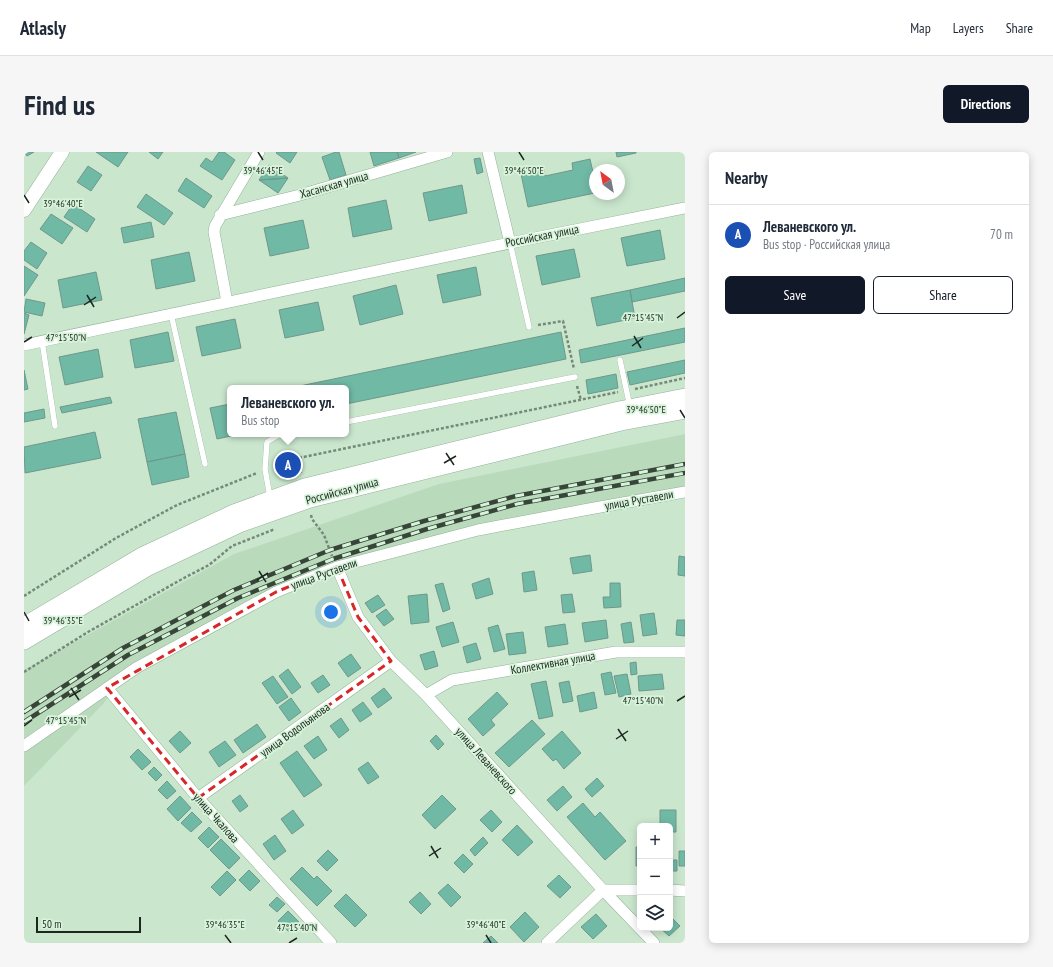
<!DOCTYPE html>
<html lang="en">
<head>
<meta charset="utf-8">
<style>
	:root { --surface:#fff; --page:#f6f6f7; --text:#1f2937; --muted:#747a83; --line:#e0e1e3; --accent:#111827 }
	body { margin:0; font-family:"PT Sans Narrow",sans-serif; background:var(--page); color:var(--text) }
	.controls { position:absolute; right:12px; bottom:12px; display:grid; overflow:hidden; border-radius:6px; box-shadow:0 2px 10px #0003 }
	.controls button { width:36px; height:36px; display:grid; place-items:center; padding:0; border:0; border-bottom:1px solid var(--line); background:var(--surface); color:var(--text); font:20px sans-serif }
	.compass { position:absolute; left:565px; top:12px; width:36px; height:36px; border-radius:50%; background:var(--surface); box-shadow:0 2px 10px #0003; rotate:328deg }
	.scale { position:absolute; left:12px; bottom:10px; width:105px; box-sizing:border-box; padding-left:4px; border:2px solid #1d271e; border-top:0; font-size:11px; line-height:14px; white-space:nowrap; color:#1d271e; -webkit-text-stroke:3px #d7f4db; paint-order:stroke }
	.you { position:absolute; left:307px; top:460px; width:14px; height:14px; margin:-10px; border:3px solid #fff; border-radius:50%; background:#1a73e8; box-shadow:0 0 0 6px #1a73e833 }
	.badge { display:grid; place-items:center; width:26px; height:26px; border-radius:50%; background:var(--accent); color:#fff; font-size:13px; font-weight:700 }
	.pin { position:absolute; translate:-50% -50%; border:2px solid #fff; box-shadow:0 1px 4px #0006 }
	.popup { position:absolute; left:203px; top:233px; width:122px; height:52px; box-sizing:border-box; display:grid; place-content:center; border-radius:6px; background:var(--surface); filter:drop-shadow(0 1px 3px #0005); font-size:13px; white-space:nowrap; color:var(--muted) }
	.popup b { font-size:15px; color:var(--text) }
	.popup::after { content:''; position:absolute; left:50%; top:100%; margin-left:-8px; border:8px solid transparent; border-top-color:var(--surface) }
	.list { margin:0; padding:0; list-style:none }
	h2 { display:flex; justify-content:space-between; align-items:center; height:52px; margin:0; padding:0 16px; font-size:17px }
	h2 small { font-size:13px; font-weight:400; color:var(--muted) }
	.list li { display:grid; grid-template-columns:26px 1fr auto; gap:12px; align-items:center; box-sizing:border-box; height:60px; padding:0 16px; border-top:1px solid var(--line) }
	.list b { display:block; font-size:15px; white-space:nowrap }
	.list p { margin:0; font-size:13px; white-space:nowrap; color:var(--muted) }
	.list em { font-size:13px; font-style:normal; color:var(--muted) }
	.actions { display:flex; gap:8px; padding:12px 16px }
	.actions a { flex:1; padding:9px 0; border:1px solid var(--accent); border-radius:6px; text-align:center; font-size:14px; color:var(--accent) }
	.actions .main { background:var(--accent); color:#fff }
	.icon { flex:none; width:22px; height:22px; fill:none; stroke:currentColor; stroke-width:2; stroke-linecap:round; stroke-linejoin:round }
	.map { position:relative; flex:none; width:661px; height:791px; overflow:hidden; border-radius:6px }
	header { display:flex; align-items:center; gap:24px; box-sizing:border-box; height:56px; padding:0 20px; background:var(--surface); border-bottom:1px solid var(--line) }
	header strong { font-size:19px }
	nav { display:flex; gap:22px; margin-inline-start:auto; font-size:14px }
	.intro { display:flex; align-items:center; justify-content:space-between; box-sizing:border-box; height:96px; padding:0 24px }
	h1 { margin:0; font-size:28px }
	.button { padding:10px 18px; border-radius:6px; background:var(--accent); color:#fff; font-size:14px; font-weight:700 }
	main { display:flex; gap:24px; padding:0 24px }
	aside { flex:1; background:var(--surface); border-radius:6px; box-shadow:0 2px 10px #0003 }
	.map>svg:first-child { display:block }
</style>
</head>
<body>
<header>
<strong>Atlasly</strong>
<nav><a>Map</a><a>Layers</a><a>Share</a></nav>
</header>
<div class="intro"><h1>Find us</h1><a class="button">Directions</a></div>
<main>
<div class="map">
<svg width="661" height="791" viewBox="0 0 661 791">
	<rect width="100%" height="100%" fill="#cae7ce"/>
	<!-- built -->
	<path fill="#b9dbbc" d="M661,282V335L424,382L225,449L100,524L80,551L0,634V518L210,402L415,332Z"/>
	<!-- building -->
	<path fill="#70b9a5" stroke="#70978b" d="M0,0H10L3,4Z
		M72,0H104L94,15Z
		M125,0H139L134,7Z
		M195,0H200L211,8L198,28L176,14L182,6L188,10Z
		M253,0H273L266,11L252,1Z
		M312,0H315L322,23L306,28L298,5Z
		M346,0H373L375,6L350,14Z
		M373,0H392L375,6Z
		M592,0H612V1L593,5Z
		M456,6L459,20L453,22L450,7Z
		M566,7L571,29V41L504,55L497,22L520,17L521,24L549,18L548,11Z
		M245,13L264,26L235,28Z
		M64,14L78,23L67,39L53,30Z
		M162,26L188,44L180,56L154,39Z
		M264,26L254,41L235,28Z
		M438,33L443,61L405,69L399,41Z
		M122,42L149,61L140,73L113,55Z
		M362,48L368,77L329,85L324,56Z
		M49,52L71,67L63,80L40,65Z
		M27,62L49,76L38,92L16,77Z
		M279,68L285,96L246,104L240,76Z
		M127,70L130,85L100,91L97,76Z
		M636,78L641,107L603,114L597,86Z
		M7,90L23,101L13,117L0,108V99Z
		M550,97L556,125L518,133L512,104Z
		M165,100L171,129L132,137L127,108Z
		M0,114L14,123L0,144Z
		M452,115L457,143L419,151L413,123Z
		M72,120L78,148L39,156L34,128Z
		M661,126V139L608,150L606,138Z
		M372,133L379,162L336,173L329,144Z
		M606,138L611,166L573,174L567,146Z
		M2,147L21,151L18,164L0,160Z
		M294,150L300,178L261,186L255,158Z
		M0,161L5,163L0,182Z
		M211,167L217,196L178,204L172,175Z
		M661,176V190L557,211L555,198Z
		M144,180L150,209L111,216L106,188Z
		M537,180L542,207L322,252V236H266Z
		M74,197L79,225L41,233L35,205Z
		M661,208V221L606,233L603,220Z
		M0,218L4,237L0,238Z
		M592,222L594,236L564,242L562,228Z
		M86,245L88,251L38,261L36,255Z
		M206,252V282H216L193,287L186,256Z
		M20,257L21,266L0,270V261Z
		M152,260L161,302L123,310L114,267Z
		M71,280L77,306L1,321L0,295Z
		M161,302L165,325L128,333L123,310Z
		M566,403L568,419L549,422L546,406Z
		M655,404L661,405V424L654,423Z
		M510,419L513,438L500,440L498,421Z
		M465,426L469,442L452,447L448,432Z
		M419,431L426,457L419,460L411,433Z
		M586,431H596L597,455L580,456L579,445H586Z
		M403,442L405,470L387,472L384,444Z
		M548,442L551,460L539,461L537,443Z
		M354,443L361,453L348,461L341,451Z
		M362,457L370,467L360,474L352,464Z
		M630,461L633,482L619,484L616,463Z
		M582,468L584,486L561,490L558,471Z
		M653,468H661V484L652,483Z
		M429,470L435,490L418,495L412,475Z
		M607,470L610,490L600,491L597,472Z
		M541,472L544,492L524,495L521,475Z
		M474,473L481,497L470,500L464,476Z
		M499,480L502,501L485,503L482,482Z
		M452,491L457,507L443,511L439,495Z
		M410,499L414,514L401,518L396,503Z
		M327,502L337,516L324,525L314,511Z
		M612,510L613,522L607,523L606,511Z
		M264,517L277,535L268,542L255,524Z
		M587,520L592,541L581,543L577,522Z
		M603,522L607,542L595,545L590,524Z
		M638,522L640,537L615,539L614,524Z
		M299,523L306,533L294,541L287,531Z
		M249,524L264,545L253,552L238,531Z
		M522,529L529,564L515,567L507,532Z
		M545,529L549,549L539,551L535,531Z
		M360,536L368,546L354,556L347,546Z
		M473,540L484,552L467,568L471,573L459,584L444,567Z
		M570,540L573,556L556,560L553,544Z
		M267,546L277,560L265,569L255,555Z
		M339,550L348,562L336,570L328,558Z
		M317,566L325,578L315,586L306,574Z
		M508,568L521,582L485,615L471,601Z
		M233,572L242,585L219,601L210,588Z
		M156,579L167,591L156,601L145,589Z
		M538,579L557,601L540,617L532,607L529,609L518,597Z
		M412,583L420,592L414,598L406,589Z
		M294,584L303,598L290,607L280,594Z
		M201,589L212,603L195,615L185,600Z
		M114,597L127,610L118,618L106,605Z
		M273,599L298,633L280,645L256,611Z
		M344,610L355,625L344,632L334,617Z
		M130,615L138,623L132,629L124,621Z
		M573,626L580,634L568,645L561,637Z
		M143,629L152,639L143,647L134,638Z
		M539,634L548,645L533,659L523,648Z
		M216,643L224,654L216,660L208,649Z
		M418,643L432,657L411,677L398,663Z
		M156,644L167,656L154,669L143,657Z
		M559,651L571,665L576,660L602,689L581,708L543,665Z
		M269,658L280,673L268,682L257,667Z
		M467,658L478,670L468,680L456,668Z
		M636,658H652V680H646V674H636Z
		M168,660L178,670L167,680L157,671Z
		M493,673L509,690L494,704L478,688Z
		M185,675L195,685L184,696L174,686Z
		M251,683L262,699L250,708L239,692Z
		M459,685L464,691L451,704L446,698Z
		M197,687L216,706L205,717L186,698Z
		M612,695H616V714H612Z
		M304,698L314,708L303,719L293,709Z
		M655,699H661V714H655Z
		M439,702L449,712L440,721L430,711Z
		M646,708H653V719H646Z
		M278,715L290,727L293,724L308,739L293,754L266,727Z
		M225,718L236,729L226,739L215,728Z
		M203,719L212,728L196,744L187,735Z
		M535,723L547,735L536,746L523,734Z
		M424,732L437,745L427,755L414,741Z
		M396,740L407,752L397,762L385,750Z
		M322,742L343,763L331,775L310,754Z
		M253,745L261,752L253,760L245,753Z
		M264,759L275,770L265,780L254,769Z
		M501,760L515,775L500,790L486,775Z
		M572,762L583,774L569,787L557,775Z
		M646,764L656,774L645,784L636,776H646Z
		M467,784L474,791H459Z"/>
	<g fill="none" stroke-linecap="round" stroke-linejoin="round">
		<defs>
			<path id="service" d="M486,91L505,175
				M147,162L181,312
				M18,189L31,274
				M596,208L606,255
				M322,270L551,225
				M246,345L241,317L243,290L253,284L263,282"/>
			<path id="minor" d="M464,0L486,91
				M196,63L276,43L423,0
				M203,150L190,80L191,74L235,0
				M0,193L486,91L661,56
				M313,415L334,465L367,509L402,543L579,738L630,791
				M83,536L174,646L307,791
				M402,543L428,528L592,500H661
				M0,594L112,516L252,440L313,415L454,378L565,357L661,340
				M174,646L367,509
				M646,738L661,739
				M523,791L579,738H616"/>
			<path id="tertiary" d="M0,58L38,0"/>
			<path id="primary" d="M0,474L118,404L210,361L281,335L595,258L661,245
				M0,489L124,415L215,372L286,347L597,270L661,258"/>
		</defs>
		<!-- service casing -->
		<use href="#service" stroke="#95b199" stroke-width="6"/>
		<!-- minor casing -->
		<use href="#minor" stroke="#95b199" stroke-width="12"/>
		<!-- tertiary casing -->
		<use href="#tertiary" stroke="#95b199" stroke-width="15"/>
		<!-- primary casing -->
		<use href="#primary" stroke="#95b199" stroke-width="18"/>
		<!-- path -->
		<path stroke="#758978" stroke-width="2.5" stroke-dasharray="3 2" stroke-linecap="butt" d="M514,173L539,169L550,217
			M553,234L557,248
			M611,237L661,226
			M273,306L277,321
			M251,313L265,308L594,240
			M287,363L288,367L300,383L308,404
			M0,444L92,386L153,353L233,321
			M0,520L64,480L160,426L185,413L208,394L251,377"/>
		<!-- service -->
		<use href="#service" stroke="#fff" stroke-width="5.5"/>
		<!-- minor -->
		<use href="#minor" stroke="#fff" stroke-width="11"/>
		<!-- tertiary -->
		<use href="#tertiary" stroke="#fff" stroke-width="14"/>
		<!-- primary -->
		<use href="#primary" stroke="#fff" stroke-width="17"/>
		<defs>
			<path id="rail" d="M0,560L99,496L210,438L306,398L400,369L492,344L661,312
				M0,570L104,503L214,446L309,407L403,377L493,352L661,321"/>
		</defs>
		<!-- rail casing -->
		<use href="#rail" stroke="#384539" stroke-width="4.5"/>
		<!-- rail -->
		<use href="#rail" stroke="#d7f4db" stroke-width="3" stroke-dasharray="9" stroke-linecap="butt"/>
	</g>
	<!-- marked area -->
	<path fill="none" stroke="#d62828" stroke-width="3" stroke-dasharray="8 5" stroke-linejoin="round" d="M313,415L334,465L367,509L174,646L83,536L252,440Z"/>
	<!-- ticks -->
	<path fill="none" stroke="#1d271e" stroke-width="1.5" d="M234,0L239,8M495,0L500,8M0,43L5,51M63,143L70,155M60,153L72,145M653,166L661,160M610,184L617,196M0,190L8,185M608,194L619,186M656,258L661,266M422,301L430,313M420,311L432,304M235,419L242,430M233,428L244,421M0,460L5,469M47,536L55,548M45,545L57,538M653,549L661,544M0,574L8,568M594,577L602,589M592,587L604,579M407,694L414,706M405,704L417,696M201,783L207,791M462,783L467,791M265,791L273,786"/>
	<g text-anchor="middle" stroke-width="3.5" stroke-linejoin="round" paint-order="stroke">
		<!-- street labels -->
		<g font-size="12" fill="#1d271e" stroke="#d7f4db">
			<text transform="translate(310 33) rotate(-16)" y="4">Хасанская улица</text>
			<text transform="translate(518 84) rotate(-11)" y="4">Российская улица</text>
			<text transform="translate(318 339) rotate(-15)" y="4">Российская улица</text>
			<text transform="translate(615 348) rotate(-10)" y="4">улица Руставели</text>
			<text transform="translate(300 422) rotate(-20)" y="4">улица Руставели</text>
			<text transform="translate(529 511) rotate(-10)" y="4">Коллективная улица</text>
			<text transform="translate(271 578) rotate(-36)" y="4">улица Водопьянова</text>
			<text transform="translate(462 609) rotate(48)" y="4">улица Леваневского</text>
			<text transform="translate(192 666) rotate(48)" y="4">улица Чкалова</text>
		</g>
	</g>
	<g font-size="10" text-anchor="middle" fill="#1d271e" stroke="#d7f4db" stroke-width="3.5" stroke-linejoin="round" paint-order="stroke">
		<text x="239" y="22">39°46'45"E</text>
		<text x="500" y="22">39°46'50"E</text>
		<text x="39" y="55">39°46'40"E</text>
		<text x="619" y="169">47°15'45"N</text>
		<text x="42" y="189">47°15'50"N</text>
		<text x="622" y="261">39°46'50"E</text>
		<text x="39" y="472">39°46'35"E</text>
		<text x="619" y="552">47°15'40"N</text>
		<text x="42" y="572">47°15'45"N</text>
		<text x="201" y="776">39°46'35"E</text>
		<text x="462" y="776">39°46'40"E</text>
		<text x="273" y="779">47°15'40"N</text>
	</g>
</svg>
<div class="controls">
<button>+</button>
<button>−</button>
<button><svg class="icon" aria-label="layers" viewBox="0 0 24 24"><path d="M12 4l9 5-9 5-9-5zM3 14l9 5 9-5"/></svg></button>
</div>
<svg class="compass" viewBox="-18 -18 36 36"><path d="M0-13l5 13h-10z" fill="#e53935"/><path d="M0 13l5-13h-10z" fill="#747a83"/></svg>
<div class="scale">50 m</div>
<div class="you"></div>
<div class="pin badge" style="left:264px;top:313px;background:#1a4fb4">A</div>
<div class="popup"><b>Леваневского ул.</b>Bus stop</div>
</div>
<aside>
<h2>Nearby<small></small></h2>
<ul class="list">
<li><span class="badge" style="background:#1a4fb4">A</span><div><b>Леваневского ул.</b><p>Bus stop · Российская улица</p></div><em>70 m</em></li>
</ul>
<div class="actions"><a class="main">Save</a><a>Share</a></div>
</aside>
</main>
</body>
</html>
